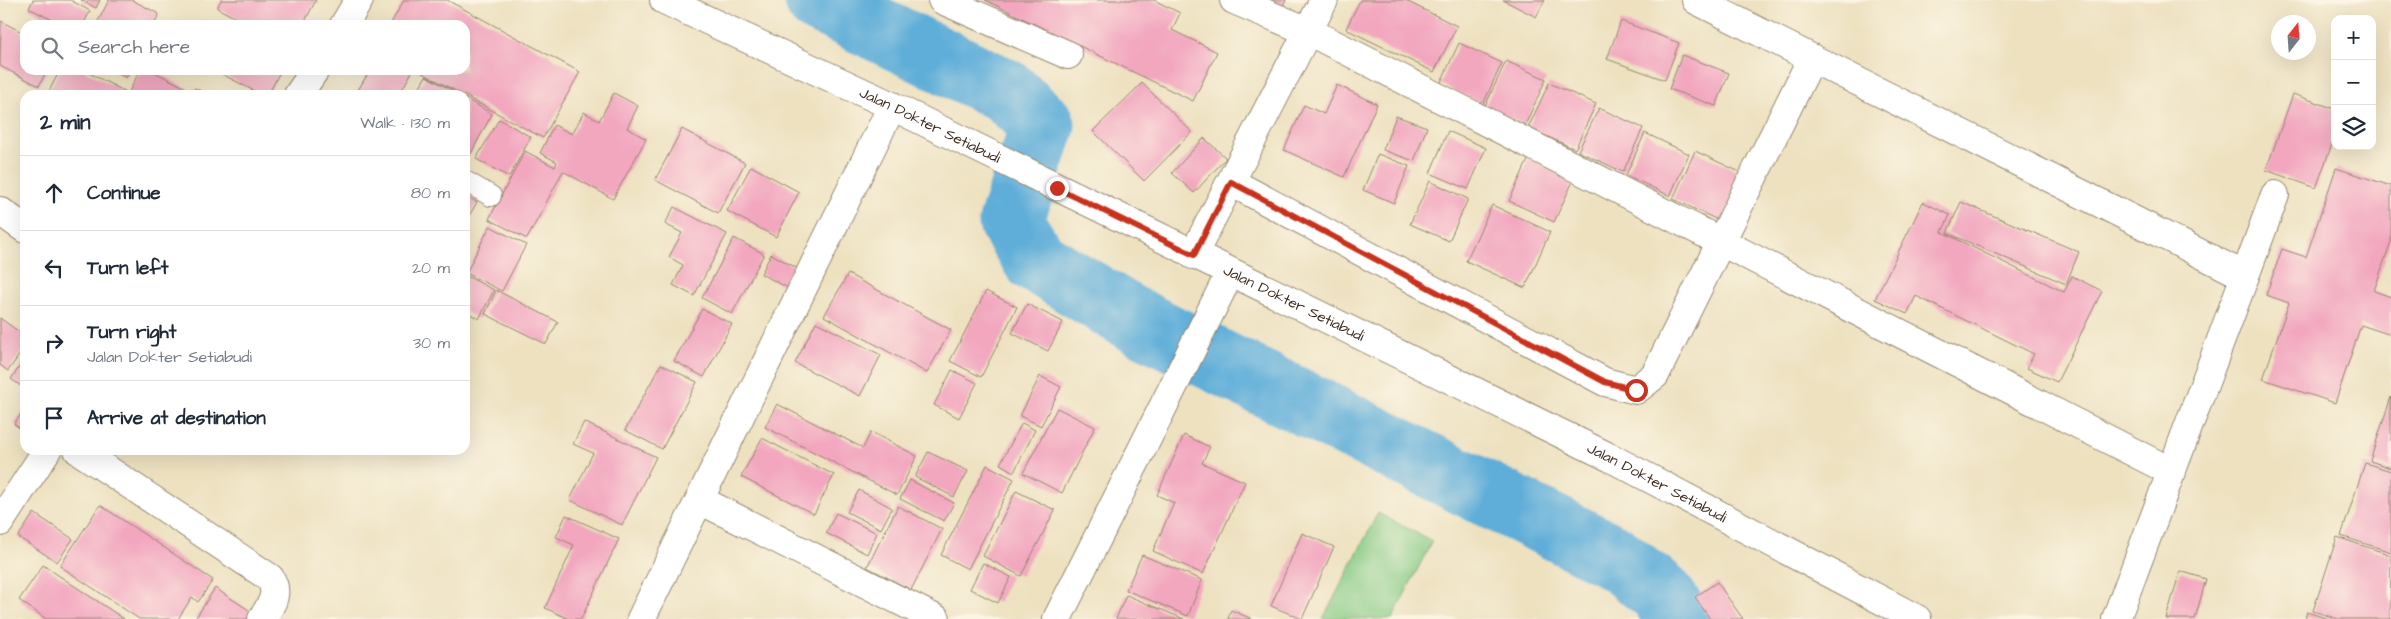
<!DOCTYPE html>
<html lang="en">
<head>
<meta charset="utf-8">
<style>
	:root { --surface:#fff; --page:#f2f2f3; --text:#1f2937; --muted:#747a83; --line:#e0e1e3 }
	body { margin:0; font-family:"Architects Daughter",sans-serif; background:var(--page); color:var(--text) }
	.controls { position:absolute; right:15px; top:15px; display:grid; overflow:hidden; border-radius:10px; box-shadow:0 5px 20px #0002 }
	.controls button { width:45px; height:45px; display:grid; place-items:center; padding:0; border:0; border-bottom:1px solid var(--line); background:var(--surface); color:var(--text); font:25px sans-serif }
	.compass { position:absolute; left:2271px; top:15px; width:45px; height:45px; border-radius:50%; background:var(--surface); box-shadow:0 5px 20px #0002; rotate:17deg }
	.stop { position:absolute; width:15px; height:15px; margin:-11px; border:4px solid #c8321e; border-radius:50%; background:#fff }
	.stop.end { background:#c8321e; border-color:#fff; box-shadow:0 1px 5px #0008 }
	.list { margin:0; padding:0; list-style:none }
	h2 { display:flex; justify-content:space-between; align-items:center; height:65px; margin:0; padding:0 20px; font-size:21px }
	h2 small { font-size:16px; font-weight:400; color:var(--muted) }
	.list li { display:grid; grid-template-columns:32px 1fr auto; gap:15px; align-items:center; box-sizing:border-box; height:75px; padding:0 20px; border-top:1px solid var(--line) }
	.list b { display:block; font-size:19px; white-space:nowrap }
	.list p { margin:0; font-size:16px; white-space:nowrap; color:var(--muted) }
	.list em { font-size:16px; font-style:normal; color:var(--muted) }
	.icon { flex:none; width:28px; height:28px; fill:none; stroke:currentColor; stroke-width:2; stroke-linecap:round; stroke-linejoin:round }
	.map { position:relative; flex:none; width:2391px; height:619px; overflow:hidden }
	.search { position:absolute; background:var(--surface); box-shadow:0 5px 20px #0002; left:20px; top:20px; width:450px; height:55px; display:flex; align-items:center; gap:12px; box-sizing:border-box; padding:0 18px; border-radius:15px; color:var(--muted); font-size:19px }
	.panel { position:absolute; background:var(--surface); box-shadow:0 5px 20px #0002; left:20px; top:90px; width:450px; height:365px; border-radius:15px }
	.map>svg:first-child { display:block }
</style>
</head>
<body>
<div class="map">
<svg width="2391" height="619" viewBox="0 0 2391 619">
	<rect width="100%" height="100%" fill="#fcf5e5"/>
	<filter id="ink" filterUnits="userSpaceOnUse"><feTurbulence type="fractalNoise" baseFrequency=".02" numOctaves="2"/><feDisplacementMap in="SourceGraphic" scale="10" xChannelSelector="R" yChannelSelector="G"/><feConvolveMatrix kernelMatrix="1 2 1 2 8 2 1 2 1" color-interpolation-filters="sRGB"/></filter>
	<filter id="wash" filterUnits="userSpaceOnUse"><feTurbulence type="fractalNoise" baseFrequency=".0096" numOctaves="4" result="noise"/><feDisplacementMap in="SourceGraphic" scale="20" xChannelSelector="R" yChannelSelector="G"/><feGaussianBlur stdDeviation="1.12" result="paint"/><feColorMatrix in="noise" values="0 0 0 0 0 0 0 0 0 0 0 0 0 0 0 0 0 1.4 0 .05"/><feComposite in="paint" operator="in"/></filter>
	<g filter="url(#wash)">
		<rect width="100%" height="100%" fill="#ede1c0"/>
		<!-- green -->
		<path fill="#87cb85" stroke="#617a52" d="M1378,513L1432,541L1392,619H1323Z"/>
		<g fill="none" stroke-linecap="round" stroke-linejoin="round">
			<!-- river -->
			<path stroke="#5faed9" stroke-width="65" d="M817,0L1006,91L1043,125L1011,222L1035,260L1131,318L1614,557L1660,592L1679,619"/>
		</g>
		<g id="blocks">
			<!-- building -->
			<path fill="#f2a7bf" d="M33,0H70L90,11L83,25H62L29,8Z
				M81,0H100L96,8Z
				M109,0H132L159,14L154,25H96Z
				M221,0H316L303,25H249L217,8Z
				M404,0H447L580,72L543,138L417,70H465V25H390Z
				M985,0H1154L1180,13L1172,30L1217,52L1193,101Z
				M1257,0H1286L1281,10Z
				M1360,0H1409L1408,2L1457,26L1434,72L1346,29Z
				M1503,0H1545L1536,17Z
				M1,21L25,34V70H47L39,86L0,66Z
				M1621,21L1679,43L1665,80L1607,59Z
				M1459,43L1502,63L1483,104L1440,84Z
				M1682,55L1729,73L1716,106L1669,89Z
				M1506,61L1546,79L1525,125L1485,106Z
				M60,70H83L126,92L125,95H47Z
				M111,70H130L126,78Z
				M140,70H151L188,89L185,95H129L128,94Z
				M221,70H281L268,95H262L220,73Z
				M370,70H413L399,95H363L357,92Z
				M426,76L460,95H415Z
				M1142,83L1192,132L1144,181L1093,131Z
				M1549,83L1596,104L1575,149L1528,128Z
				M1337,85L1377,104L1344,177L1284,150L1304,105L1324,114Z
				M195,88L209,95H191Z
				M614,93L638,106L627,128L646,139L613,199L563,171L527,239L489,219L525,151L555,167L557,162L540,153L554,125L572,134L584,112L599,121Z
				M2293,94L2335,109V136L2316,188L2266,170Z
				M465,98L492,114L470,155L465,152Z
				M1599,108L1643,128L1623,172L1578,151Z
				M1396,116L1427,127L1414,161L1383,150Z
				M499,119L531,137L509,177L476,159Z
				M682,129L745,163L718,213L655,180Z
				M1448,131L1486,148L1468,189L1430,173Z
				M1645,133L1689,154L1670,196L1626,175Z
				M1204,138L1226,158L1194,193L1172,173Z
				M1695,151L1744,174L1722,222L1673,199Z
				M1378,154L1409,166L1394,203L1363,190Z
				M1529,158L1574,179L1554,222L1509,201Z
				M751,166L799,192L776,237L727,211Z
				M2336,168L2391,186V241L2374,291L2391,297V335L2361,325L2335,403L2263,379L2289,303L2266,295L2282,249L2306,257Z
				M1430,181L1468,199L1449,241L1410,224Z
				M465,196L477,202L465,223Z
				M1923,202L1950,215L1942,232L2064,292L2072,276L2102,291L2057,382L2027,368L2034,354L1916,296L1907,314L1875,299Z
				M1961,202L2079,252L2066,284L1947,233Z
				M1492,205L1550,232L1525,288L1466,261Z
				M674,207L727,234L694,296L673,285L683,265L669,257L682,233L665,224Z
				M490,226L526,245L502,291L466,273Z
				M734,238L764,254L732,314L702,298Z
				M771,254L806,273L796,292L761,274Z
				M848,274L951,330L927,373L824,316Z
				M465,275L494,290L479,319L465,311Z
				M496,290L558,322L546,344L485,314Z
				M986,291L1017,307L981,377L950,361Z
				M1027,304L1063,322L1048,351L1012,333Z
				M702,309L732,324L704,377L674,361Z
				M0,318L25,336V347L8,371L0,365Z
				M816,322L881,355L860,396L795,363Z
				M25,359V389L11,379Z
				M661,364L697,382L662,449L625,430Z
				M952,370L977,383L959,418L934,405Z
				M1040,376L1061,387L1041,426L1020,416Z
				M2391,397V468L2370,461Z
				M777,404L863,448L871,432L917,456L897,495L765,427Z
				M25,408V432L14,424Z
				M1057,408L1095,427L1062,493L1023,473Z
				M584,422L656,457L622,525L570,500L593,453L573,444Z
				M1022,423L1035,430L1014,472L1000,464Z
				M1184,435L1210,447L1202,463L1245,482L1203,574L1153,551L1174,503L1157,495Z
				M762,438L834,475L814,514L741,477Z
				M928,452L968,471L954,497L915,477Z
				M2365,463L2391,471V552L2341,536Z
				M987,465L1014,479L968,569L941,555Z
				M910,480L954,503L944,521L900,499Z
				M859,490L892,508L881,529L847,512Z
				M1016,491L1055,510L1021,576L983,556Z
				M100,505L213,580L198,602L192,597L178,619H139L60,566Z
				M898,506L942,529L911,590L867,567Z
				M34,513L73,539L57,562L18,537Z
				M836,513L877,533L867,554L826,533Z
				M566,515L619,539L581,619H569L545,608L574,545L556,537Z
				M1302,533L1334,547L1302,619L1271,606Z
				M2337,537L2391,555L2390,619H2338L2313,611Z
				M1142,555L1202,580L1188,616L1126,590Z
				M983,563L1011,577L998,603L970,589Z
				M43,565L124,619H46L19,600Z
				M2180,571L2206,579L2195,619H2166Z
				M1717,582L1743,619H1710L1695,597Z
				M215,588L252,612L247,619H195Z
				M1126,595L1184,619H1116Z
				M1231,610L1252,619H1228Z
				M2307,612L2329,619H2305Z"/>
		</g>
	</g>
	<g filter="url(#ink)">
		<use href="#blocks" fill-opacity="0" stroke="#94866f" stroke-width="1"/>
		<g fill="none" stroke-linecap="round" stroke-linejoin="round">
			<defs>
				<path id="lane" d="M465,181L491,196"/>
				<path id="street" d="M942,0L1068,55
					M1234,0L1310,32L2172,472
					M1696,0L2245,276L2116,619
					M1231,182L1605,382L1636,390L1655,375L1812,58
					M0,211L25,229
					M1193,255L1324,0
					M2245,276L2275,195
					M78,450L270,578C280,594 271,605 262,619
					M700,500L936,619
					M641,619L892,106
					M1057,619L1230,273"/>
				<path id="secondary" d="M344,25L359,0
					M298,95L315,70
					M0,522L47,450"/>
				<g id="primary">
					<path id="s1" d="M664,0L892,106L1611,458L1917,619"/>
				</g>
			</defs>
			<!-- lane casing -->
			<use href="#lane" stroke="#94866f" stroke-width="22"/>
			<!-- street casing -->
			<use href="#street" stroke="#94866f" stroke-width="30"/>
			<!-- secondary casing -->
			<use href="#secondary" stroke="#94866f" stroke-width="30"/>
			<!-- primary casing -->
			<use href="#primary" stroke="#94866f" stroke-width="30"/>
			<!-- lane -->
			<use href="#lane" stroke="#fff" stroke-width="20"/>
			<!-- street -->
			<use href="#street" stroke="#fff" stroke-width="28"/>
			<!-- secondary -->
			<use href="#secondary" stroke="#fff" stroke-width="28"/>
			<!-- primary -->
			<use href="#primary" stroke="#fff" stroke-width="28"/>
		</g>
	</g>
	<g fill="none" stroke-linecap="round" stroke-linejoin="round" filter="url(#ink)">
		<!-- route -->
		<path stroke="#c8321e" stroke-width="6" d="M1057,188L1194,255L1231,182L1605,382L1636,390"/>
	</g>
	<g text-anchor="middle" stroke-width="4" stroke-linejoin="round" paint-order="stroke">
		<!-- street labels -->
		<g font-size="15" fill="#3b2a1e" stroke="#fcf5e5">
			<text dy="5" stroke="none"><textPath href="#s1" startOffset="294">Jalan Dokter Setiabudi</textPath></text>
			<text dy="5" stroke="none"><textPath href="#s1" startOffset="699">Jalan Dokter Setiabudi</textPath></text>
			<text dy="5" stroke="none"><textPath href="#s1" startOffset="1104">Jalan Dokter Setiabudi</textPath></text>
		</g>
	</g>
</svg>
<div class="controls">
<button>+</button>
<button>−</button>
<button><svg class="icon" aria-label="layers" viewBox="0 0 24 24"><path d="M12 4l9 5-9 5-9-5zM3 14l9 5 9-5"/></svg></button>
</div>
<svg class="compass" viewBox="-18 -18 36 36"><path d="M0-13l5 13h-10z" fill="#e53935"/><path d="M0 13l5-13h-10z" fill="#747a83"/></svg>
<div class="stop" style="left:1636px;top:390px"></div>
<div class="stop end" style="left:1057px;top:188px"></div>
<div class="search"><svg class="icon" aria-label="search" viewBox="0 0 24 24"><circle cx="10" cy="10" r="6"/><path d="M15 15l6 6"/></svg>Search here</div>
<section class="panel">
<h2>2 min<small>Walk · 130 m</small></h2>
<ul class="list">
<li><svg class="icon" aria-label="ahead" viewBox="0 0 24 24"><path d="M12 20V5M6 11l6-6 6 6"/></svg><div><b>Continue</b></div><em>80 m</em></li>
<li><svg class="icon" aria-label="left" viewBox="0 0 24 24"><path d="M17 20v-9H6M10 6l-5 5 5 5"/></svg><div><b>Turn left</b></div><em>20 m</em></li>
<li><svg class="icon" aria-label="right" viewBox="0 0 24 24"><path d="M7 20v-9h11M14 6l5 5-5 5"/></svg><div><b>Turn right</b><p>Jalan Dokter Setiabudi</p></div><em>30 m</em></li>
<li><svg class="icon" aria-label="arrive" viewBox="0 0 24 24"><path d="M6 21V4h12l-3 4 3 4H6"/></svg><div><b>Arrive at destination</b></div></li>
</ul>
</section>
</div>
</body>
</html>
